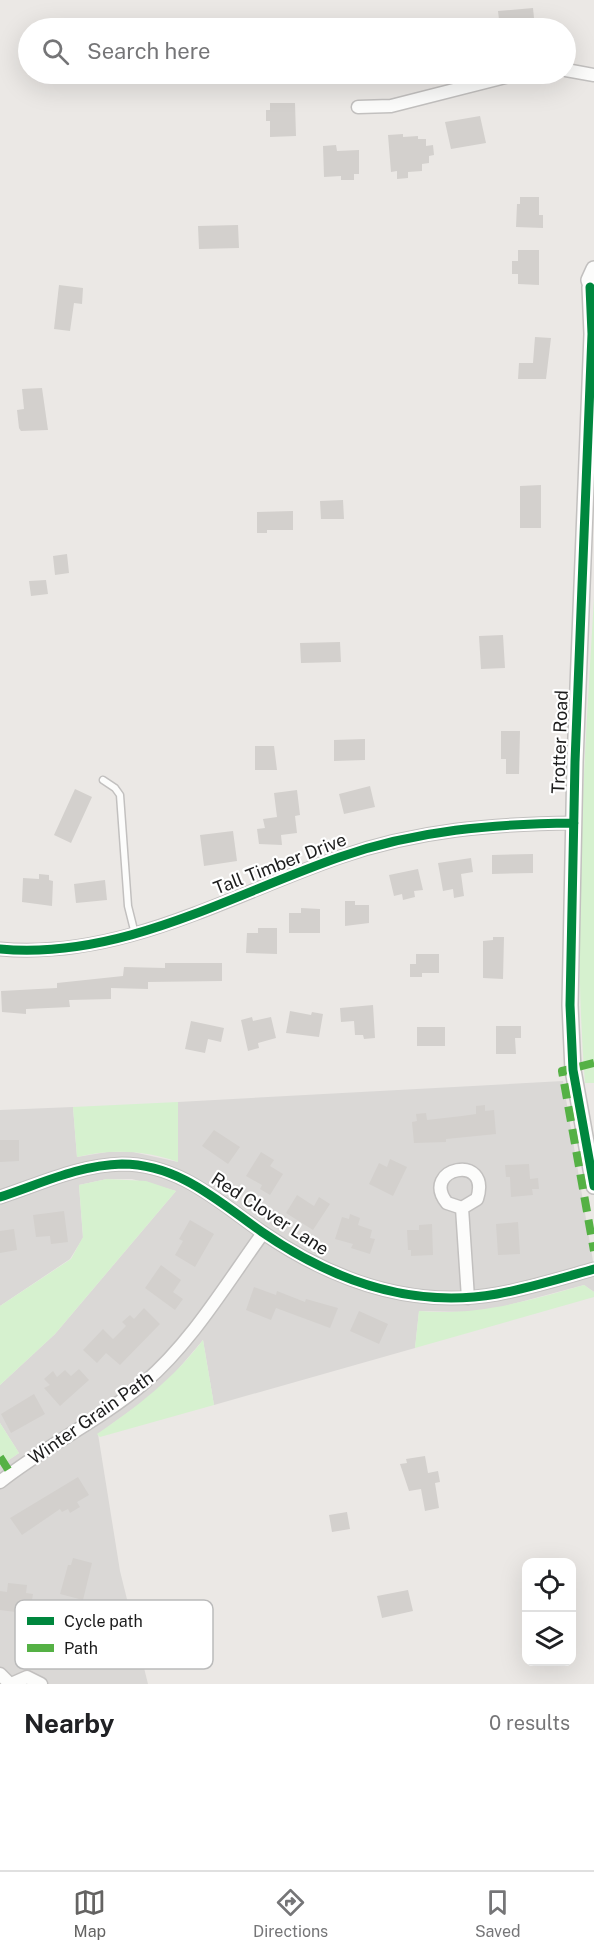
<!DOCTYPE html>
<html lang="en">
<head>
<meta charset="utf-8">
<style>
	:root { --surface:#fff; --page:#f6f6f6; --text:#202124; --muted:#757577; --line:#e0e0e0; --accent:#646362 }
	body { margin:0; font-family:"Public Sans",sans-serif; background:var(--page); color:var(--text) }
	.controls { position:absolute; right:18px; bottom:18px; display:grid; overflow:hidden; border-radius:12px; box-shadow:0 6px 24px #0002 }
	.controls button { width:54px; height:54px; display:grid; place-items:center; padding:0; border:0; border-bottom:2px solid var(--line); background:var(--surface); color:var(--text); font:30px sans-serif }
	.list { margin:0; padding:0; list-style:none }
	h2 { display:flex; justify-content:space-between; align-items:center; height:78px; margin:0; padding:0 24px; font-size:26px }
	h2 small { font-size:20px; font-weight:400; color:var(--muted) }
	.icon { flex:none; width:33px; height:33px; fill:none; stroke:currentColor; stroke-width:2; stroke-linecap:round; stroke-linejoin:round }
	.map { position:relative; flex:none; width:594px; height:1684px; overflow:hidden }
	.search { position:absolute; background:var(--surface); box-shadow:0 6px 24px #0002; left:18px; right:18px; top:18px; height:66px; display:flex; align-items:center; gap:15px; box-sizing:border-box; padding:0 21px; border-radius:33px; color:var(--muted); font-size:22px }
	.sheet { height:186px; background:var(--surface) }
	nav { display:flex; justify-content:space-around; align-items:center; box-sizing:border-box; height:84px; border-top:2px solid var(--line); background:var(--surface); font-size:16px; color:var(--muted) }
	nav a { display:grid; justify-items:center; gap:3px }
	nav .on { color:var(--accent) }
	.map>svg:first-child { display:block }
</style>
</head>
<body>
<div class="map">
<svg width="594" height="1684" viewBox="0 0 594 1684">
	<rect width="100%" height="100%" fill="#ebe8e5"/>
	<!-- residential -->
	<path fill="#dad8d6" d="M563,1081L594,1267V1292L584,1285L498,1308L468,1312L419,1311L415,1348L214,1405L203,1340L174,1374L148,1398L98,1434L120,1571L148,1684H0V1466L19,1453L0,1423V1385L55,1334L176,1191L132,1179H107L79,1185L83,1238L70,1259L0,1306V1110L73,1107L77,1157L107,1152H133L178,1162V1102Z"/>
	<!-- park -->
	<path fill="#d6f1cf" d="M594,597V1083H585C572,922 585,758 594,597Z
		M178,1102V1162C145,1150 111,1149 77,1157L73,1107Z
		M107,1179L146,1181L176,1191L55,1334L0,1385V1306L71,1259L83,1237L79,1185Z
		M584,1285L594,1292V1297L415,1348L419,1311C477,1316 529,1301 584,1285Z
		M203,1340L214,1405L100,1437L97,1434C137,1407 174,1378 203,1340Z
		M0,1423L19,1453L0,1466Z"/>
	<!-- building -->
	<path fill="#d3d0cd" d="M533,8L535,28H500L498,11Z
		M270,103H295L296,136L270,137V121H266V110H270Z
		M480,116L486,143L451,149L445,122Z
		M403,134V137L418,136V139H426V146L433,145L434,155L429,156V163L422,164V171L408,172V178L397,179V171L391,172L388,135Z
		M336,145L337,151L359,150V174H354V180H341V176L324,177L323,146Z
		M520,197H539V215H543V228L516,227L517,204H520Z
		M238,225L239,248L199,249L198,226Z
		M518,250H539V285L518,284V274H512V261H518Z
		M59,285L83,288L82,304L74,303L70,331L54,329Z
		M535,337L551,338L546,379H518L519,363H533Z
		M42,388L48,430L21,431L19,428L17,410L24,409L22,389Z
		M541,485V528H520V486Z
		M343,500L344,519H321L320,501Z
		M293,511V530H267V533H257V512Z
		M67,554L69,573L55,575L53,556Z
		M46,580L48,594L31,596L29,581Z
		M503,635L505,668L481,669L479,636Z
		M340,642L341,662L301,663L300,643Z
		M501,731H520L519,774H506V759H501Z
		M365,739V760L334,761V740Z
		M255,746H274L277,770H255Z
		M370,786L375,807L344,814L339,794Z
		M75,789L92,797L71,843L54,835Z
		M297,790L300,815L295,816L297,833L281,835L282,845L259,844L257,829L265,828L263,819L277,817L274,793Z
		M233,831L237,861L204,866L200,835Z
		M533,854V873L492,874V855Z
		M471,858L473,872L461,874L464,896L454,898L453,889L443,891L438,863Z
		M418,869L423,890L414,891L415,897L403,900L402,894L394,896L389,875Z
		M39,874L49,875V880L53,881L52,906L22,902L23,878L39,879Z
		M105,880L107,900L76,903L74,884Z
		M345,901H355V905H369V923L345,926Z
		M301,908L320,909V933H289V913H301Z
		M258,928H277V954L246,953L247,933H258Z
		M493,937H504L503,979L483,978V941L493,940Z
		M416,954H439V973H422V977H410V964H416Z
		M165,963H222V981L148,982V989L111,988V999L69,1000L70,1007L26,1009V1014L2,1012L1,991L57,988V983L123,976L124,967L165,968Z
		M373,1005L375,1038L364,1039L363,1035H355L354,1021L341,1022L340,1008Z
		M290,1011L311,1015L312,1012L323,1014L319,1037L286,1033Z
		M252,1017L253,1021L271,1017L276,1038L258,1043L259,1048L248,1051L241,1020Z
		M191,1021L224,1028L221,1042L208,1039L205,1053L185,1049Z
		M496,1026H521V1038H515L516,1054H496Z
		M417,1027H445V1046H417Z
		M485,1105V1111L494,1110L496,1134L446,1139V1142L414,1143L412,1122L417,1121L416,1114L426,1113L427,1120L462,1116L476,1114V1106Z
		M214,1130L240,1147L228,1164L202,1146Z
		M0,1140H19V1161L0,1162Z
		M261,1152L274,1160L270,1166L283,1174L270,1195L260,1189L262,1185L246,1176Z
		M390,1159L407,1167L393,1196L369,1184L379,1163L387,1167Z
		M529,1164L530,1179L538,1178L539,1189H532L533,1195L511,1197L510,1177H506L505,1165Z
		M297,1195L314,1206L319,1197L330,1204L313,1230L286,1213Z
		M64,1211L68,1242L51,1244L50,1236L36,1237L33,1215Z
		M350,1214L360,1218L358,1225L372,1230L370,1238L375,1239L370,1254L351,1248L353,1244L335,1239L342,1217L349,1219Z
		M190,1220L214,1234L195,1267L175,1255L183,1241L179,1239Z
		M518,1222L520,1254L498,1255L496,1224Z
		M432,1224L433,1255L411,1256V1250H408L407,1230H419V1225Z
		M14,1229L17,1250L0,1253V1231Z
		M161,1265L181,1280L173,1292L183,1299L175,1310L145,1288Z
		M254,1287L276,1295L277,1291L305,1302L306,1299L338,1308L330,1328L276,1308L271,1320L246,1310Z
		M144,1308L160,1324L120,1365L106,1353L97,1363L83,1350L103,1329L113,1339L126,1326L122,1322L130,1315L134,1319Z
		M359,1311L388,1324L379,1344L350,1331Z
		M79,1369L89,1380L60,1406L44,1388L50,1385L44,1379L53,1371L57,1377L65,1370L71,1376Z
		M34,1394L45,1414L11,1433L1,1414Z
		M425,1456L428,1473L438,1471L440,1482L435,1483L439,1508L425,1511L421,1489L409,1491L400,1464L407,1463L406,1459Z
		M78,1477L89,1495L77,1502L80,1507L70,1513L68,1509L62,1512L60,1509L22,1535L10,1518Z
		M347,1512L350,1529L332,1532L329,1515Z
		M73,1558L92,1563L83,1600L60,1594L68,1565H71Z
		M8,1583L27,1585L26,1593L33,1594L31,1606L25,1605L24,1613L0,1610V1591L7,1592Z
		M408,1590L413,1611L382,1618L377,1596Z"/>
	<g fill="none" stroke-linecap="round" stroke-linejoin="round">
		<defs>
			<path id="service" d="M103,780L115,788L120,795L128,906L135,934"/>
			<path id="minor" d="M566,70L594,75
				M358,107L391,106L517,74
				M0,949C121,960 230,895 340,857C417,830 493,824 574,823
				M0,1197C40,1184 79,1165 122,1164C179,1164 219,1202 262,1232C333,1281 411,1309 497,1294C530,1288 562,1278 594,1269
				M462,1208L477,1199C492,1152 419,1168 447,1203L462,1208L468,1298
				M0,1482C45,1446 99,1421 144,1383C192,1342 226,1284 263,1233
				M0,1674L10,1684
				M11,1684L27,1677L41,1684"/>
			<path id="tertiary" d="M594,269L589,280L594,296
				M590,287L592,334L575,762L570,1005L573,1070L594,1186"/>
		</defs>
		<!-- service casing -->
		<use href="#service" stroke="#c2c0bf" stroke-width="9"/>
		<!-- minor casing -->
		<use href="#minor" stroke="#c2c0bf" stroke-width="15"/>
		<!-- tertiary casing -->
		<use href="#tertiary" stroke="#c2c0bf" stroke-width="18"/>
		<!-- service -->
		<use href="#service" stroke="#fcfcfb" stroke-width="6"/>
		<!-- minor -->
		<use href="#minor" stroke="#fcfcfb" stroke-width="12"/>
		<!-- tertiary -->
		<use href="#tertiary" stroke="#fcfcfb" stroke-width="15"/>
		<!-- quiet -->
		<path stroke="#55b145" stroke-width="8" stroke-dasharray="15 8" stroke-linecap="butt" d="M594,1063L562,1071L594,1251
			M0,1457L11,1474"/>
		<defs>
			<path id="cycleway" d="M590,287L592,334L575,762L570,1005L573,1070L594,1186
				M0,949C121,960 230,895 340,857C417,830 493,824 574,823
				M0,1197C40,1184 79,1165 122,1164C179,1164 219,1202 262,1232C333,1281 411,1309 497,1294C530,1288 562,1278 594,1269"/>
		</defs>
		<!-- cycleway casing -->
		<use href="#cycleway" stroke="#fff" stroke-width="13"/>
		<!-- cycleway -->
		<use href="#cycleway" stroke="#00873e" stroke-width="9"/>
	</g>
	<g text-anchor="middle" stroke-width="4.5" stroke-linejoin="round" paint-order="stroke">
		<!-- street labels -->
		<g font-size="18" fill="#1c1c1c" stroke="#fff">
			<text transform="translate(560 742) rotate(-88)" y="6">Trotter Road</text>
			<text transform="translate(280 864) rotate(-21)" y="6">Tall Timber Drive</text>
			<text transform="translate(270 1214) rotate(33)" y="6">Red Clover Lane</text>
			<text transform="translate(91 1418) rotate(-35)" y="6">Winter Grain Path</text>
		</g>
	</g>
	<!-- legend -->
	<rect x="15" y="1600" width="198" height="69" rx="9" fill="#fff" stroke="#bbb" stroke-width="1.5"/>
	<rect x="27" y="1617" width="27" height="8" fill="#00873e"/>
	<rect x="27" y="1644" width="27" height="8" fill="#55b145"/>
	<g font-size="16" fill="#1c1c1c">
		<text x="64" y="1627">Cycle path</text>
		<text x="64" y="1654">Path</text>
	</g>
</svg>
<div class="controls">
<button><svg class="icon" aria-label="locate" viewBox="0 0 24 24"><circle cx="12" cy="12" r="6"/><path d="M12 2v4M12 18v4M2 12h4M18 12h4"/></svg></button>
<button><svg class="icon" aria-label="layers" viewBox="0 0 24 24"><path d="M12 4l9 5-9 5-9-5zM3 14l9 5 9-5"/></svg></button>
</div>
<div class="search"><svg class="icon" aria-label="search" viewBox="0 0 24 24"><circle cx="10" cy="10" r="6"/><path d="M15 15l6 6"/></svg>Search here</div>
</div>
<section class="sheet">
<h2>Nearby<small>0 results</small></h2>
<ul class="list">
</ul>
</section>
<nav>
<a class="on"><svg class="icon" aria-label="map" viewBox="0 0 24 24"><path d="M3 6l6-2 6 2 6-2v14l-6 2-6-2-6 2zM9 4v14M15 6v14"/></svg>Map</a>
<a><svg class="icon" aria-label="directions" viewBox="0 0 24 24"><path d="M12 3l9 9-9 9-9-9zM9 14v-3h6M13 9l2 2-2 2"/></svg>Directions</a>
<a><svg class="icon" aria-label="saved" viewBox="0 0 24 24"><path d="M7 4h10v16l-5-4-5 4z"/></svg>Saved</a>
</nav>
</body>
</html>
